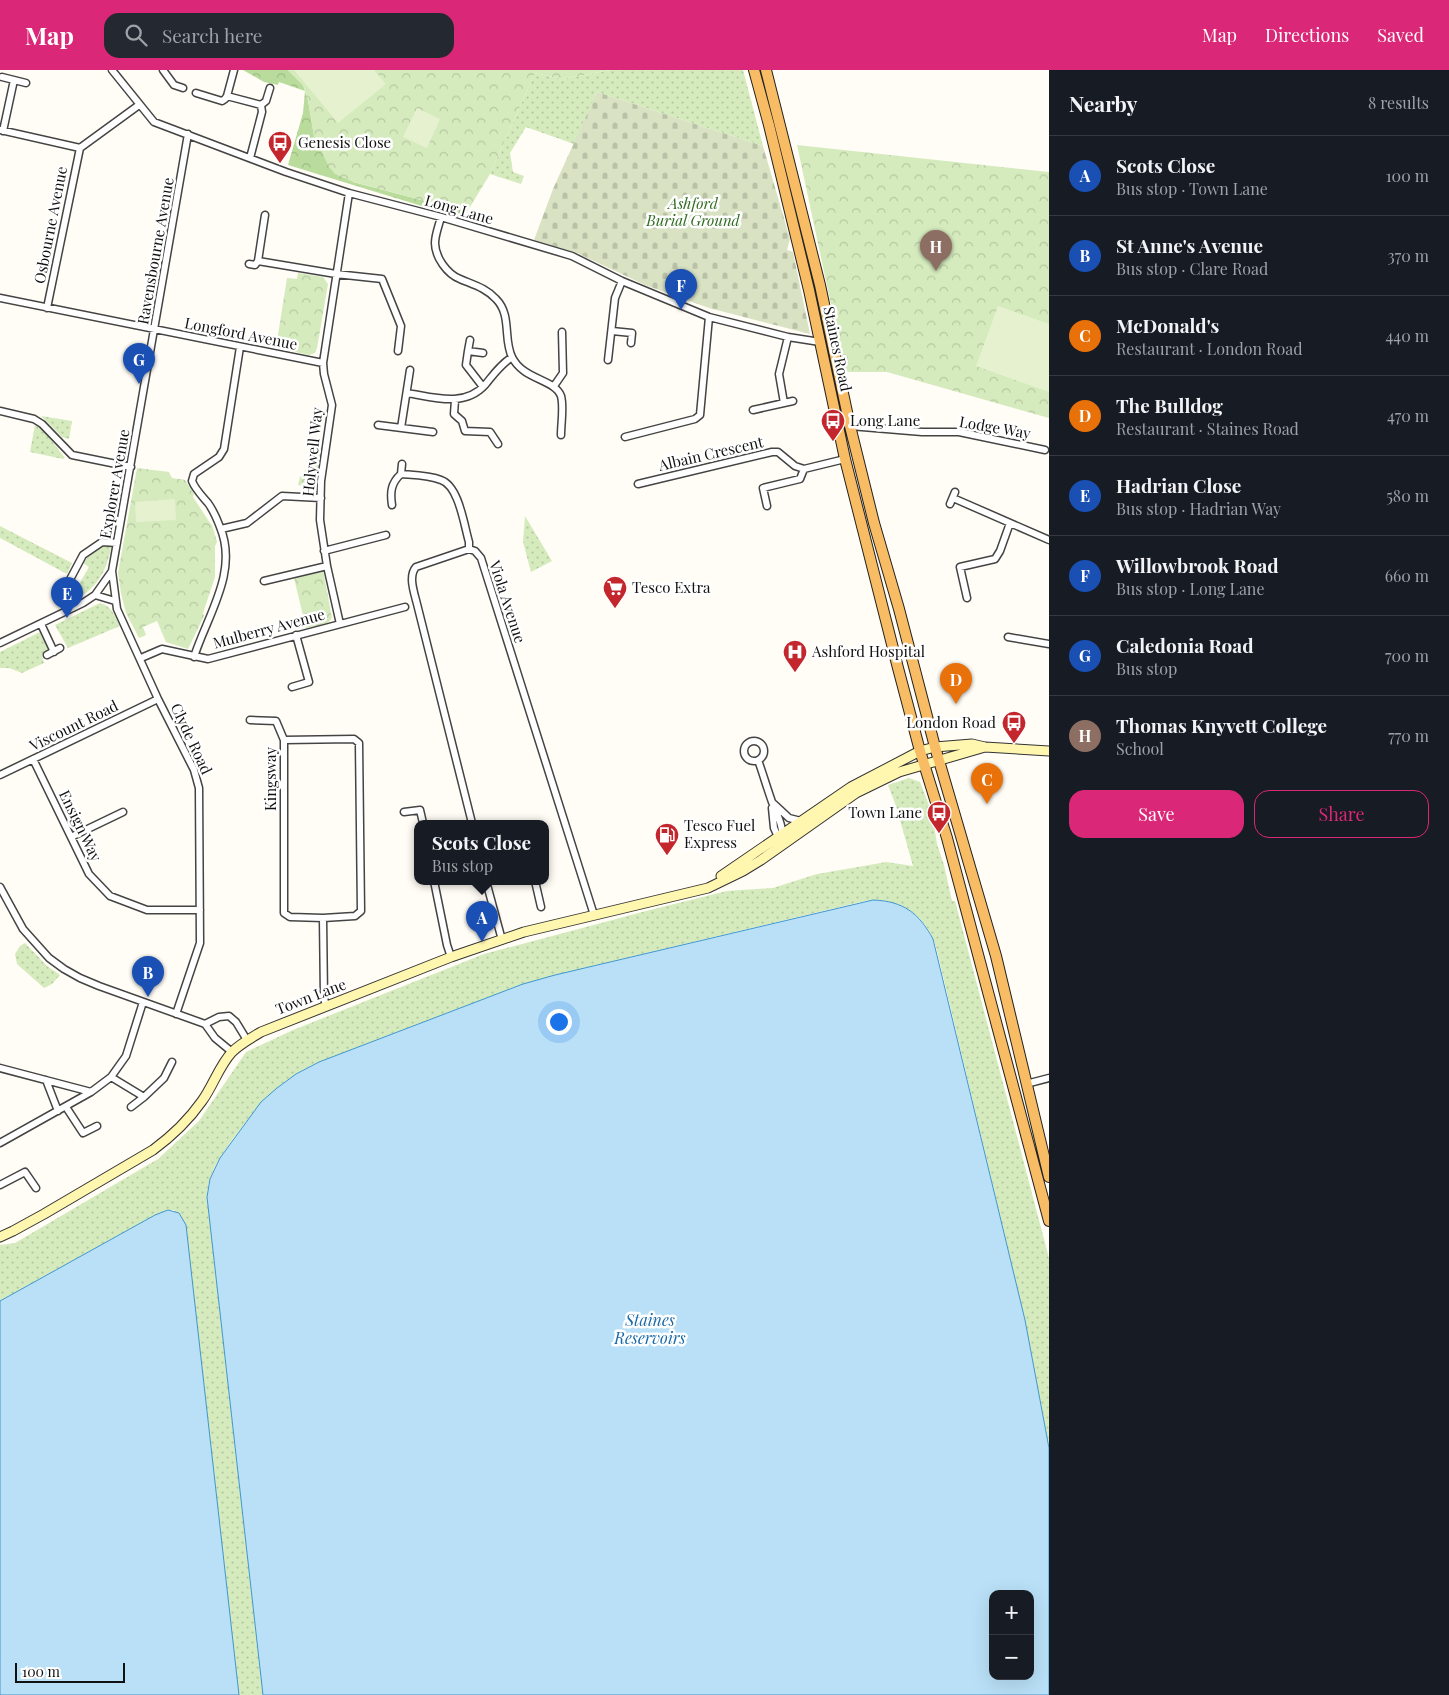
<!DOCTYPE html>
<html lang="en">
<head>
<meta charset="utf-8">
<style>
	:root { --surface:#171b24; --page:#242831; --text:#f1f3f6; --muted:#9ea1a6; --line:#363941; --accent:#db2777 }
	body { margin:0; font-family:"Playfair Display",serif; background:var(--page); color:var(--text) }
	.controls { position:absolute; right:15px; bottom:15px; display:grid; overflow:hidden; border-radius:10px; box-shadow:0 5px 20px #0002 }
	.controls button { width:45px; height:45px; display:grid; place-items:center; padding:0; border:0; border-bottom:1px solid var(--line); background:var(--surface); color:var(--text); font:25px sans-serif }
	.scale { position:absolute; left:15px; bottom:12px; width:110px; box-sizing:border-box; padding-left:5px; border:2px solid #111; border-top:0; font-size:14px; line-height:18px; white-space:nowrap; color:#111; -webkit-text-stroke:4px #fff; paint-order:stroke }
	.you { position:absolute; left:558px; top:951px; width:18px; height:18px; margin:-12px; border:4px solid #fff; border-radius:50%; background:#1a73e8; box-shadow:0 0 0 8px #1a73e833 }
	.badge { display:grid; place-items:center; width:32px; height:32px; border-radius:50%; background:var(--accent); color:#fff; font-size:16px; font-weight:700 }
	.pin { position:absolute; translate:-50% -41px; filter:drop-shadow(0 1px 2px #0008) }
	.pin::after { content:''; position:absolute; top:26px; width:18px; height:15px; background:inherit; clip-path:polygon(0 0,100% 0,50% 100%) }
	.popup { position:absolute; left:414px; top:750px; width:135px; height:65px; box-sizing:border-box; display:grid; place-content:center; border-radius:10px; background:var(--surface); filter:drop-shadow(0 1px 4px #0005); font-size:16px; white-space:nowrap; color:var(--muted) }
	.popup b { font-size:19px; color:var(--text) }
	.popup::after { content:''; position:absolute; left:50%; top:100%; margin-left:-10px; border:10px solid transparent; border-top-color:var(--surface) }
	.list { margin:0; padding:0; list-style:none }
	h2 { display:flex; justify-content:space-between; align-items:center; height:65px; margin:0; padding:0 20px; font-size:21px }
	h2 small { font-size:16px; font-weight:400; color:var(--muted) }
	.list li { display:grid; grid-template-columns:32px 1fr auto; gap:15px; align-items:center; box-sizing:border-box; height:80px; padding:0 20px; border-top:1px solid var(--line) }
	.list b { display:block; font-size:19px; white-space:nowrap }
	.list p { margin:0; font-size:16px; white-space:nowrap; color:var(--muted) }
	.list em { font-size:16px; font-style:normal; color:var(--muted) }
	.actions { display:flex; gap:10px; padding:15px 20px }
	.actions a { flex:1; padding:11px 0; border:1px solid var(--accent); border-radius:15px; text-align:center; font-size:18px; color:var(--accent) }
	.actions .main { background:var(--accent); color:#fff }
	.icon { flex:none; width:28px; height:28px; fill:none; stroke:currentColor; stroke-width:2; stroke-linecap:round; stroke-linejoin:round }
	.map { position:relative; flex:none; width:1049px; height:1625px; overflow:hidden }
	header { display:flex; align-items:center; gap:30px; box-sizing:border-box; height:70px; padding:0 25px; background:var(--accent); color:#fff }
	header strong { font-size:24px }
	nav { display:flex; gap:28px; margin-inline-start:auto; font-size:18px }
	.search { width:350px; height:45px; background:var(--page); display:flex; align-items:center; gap:12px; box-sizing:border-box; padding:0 18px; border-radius:15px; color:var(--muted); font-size:19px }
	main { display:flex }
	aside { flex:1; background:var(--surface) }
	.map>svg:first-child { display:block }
</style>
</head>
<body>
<header>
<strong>Map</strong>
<div class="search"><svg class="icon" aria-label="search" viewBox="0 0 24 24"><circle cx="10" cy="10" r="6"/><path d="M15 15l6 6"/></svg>Search here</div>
<nav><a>Map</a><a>Directions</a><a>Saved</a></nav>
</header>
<main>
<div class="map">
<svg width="1049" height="1625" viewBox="0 0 1049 1625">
	<defs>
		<pattern id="grass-dots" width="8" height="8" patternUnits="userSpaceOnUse" patternTransform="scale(1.25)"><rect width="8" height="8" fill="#d5ebbd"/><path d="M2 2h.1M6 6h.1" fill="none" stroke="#b6c8a1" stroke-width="1.8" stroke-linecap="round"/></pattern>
		<pattern id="forest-crowns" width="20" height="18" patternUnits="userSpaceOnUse" patternTransform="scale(1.25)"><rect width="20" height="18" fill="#b9dc9c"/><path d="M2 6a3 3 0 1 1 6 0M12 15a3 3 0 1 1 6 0" fill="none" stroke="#9ebc85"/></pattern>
		<pattern id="cemetery-stones" width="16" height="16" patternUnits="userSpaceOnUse" patternTransform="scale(1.25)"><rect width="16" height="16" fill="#d9e3c4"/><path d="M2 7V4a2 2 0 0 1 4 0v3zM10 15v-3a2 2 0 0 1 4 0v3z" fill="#b9c2a7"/></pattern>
		<pattern id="park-crowns" width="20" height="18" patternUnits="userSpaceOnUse" patternTransform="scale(1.25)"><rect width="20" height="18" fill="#d5ebbd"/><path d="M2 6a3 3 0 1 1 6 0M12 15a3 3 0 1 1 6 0" fill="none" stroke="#b6c8a1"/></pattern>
	</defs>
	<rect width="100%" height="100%" fill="#fffdf5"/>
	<!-- grass -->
	<path fill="url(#grass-dots)" d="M610,0H743L763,76L597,22L574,74L526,57L510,83L513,102L524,106L521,114L490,104L535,3L562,9Z
		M41,346L72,351L69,369L62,367Z
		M35,355L44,361L65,388L63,389L30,382Z
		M525,446L552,491L531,502L523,472Z
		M0,456L72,493L67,504L0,468Z
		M103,475H108L111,477C107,501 96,520 74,530C70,523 68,519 74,512L79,514L89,497L83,493L95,480Z
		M100,533C112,536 115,546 120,556L68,578L55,555Z
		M40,562L46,573L47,581L42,585L44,593L22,603L9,598H0V582Z
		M909,708L920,712L932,743L937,774L944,795L952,831H955L1049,1188V1378L1025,1250L936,877C927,845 898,826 865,831L555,905L523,914L319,992C283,1007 259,1033 236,1065C222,1084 208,1102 207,1127L263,1625H239L190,1193L174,1140H168L155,1145L0,1231V1175L15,1173L158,1089L199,1051L246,982L293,960L484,884L650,840L727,821L773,818L817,804L858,797L886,792L913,796L896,736L888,715Z
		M25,873L47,896L60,905L52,914L44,918L17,894L15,884L20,876Z"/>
	<!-- forest -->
	<path fill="url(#forest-crowns)" d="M243,0H288L303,15L308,30L314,66L353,112L467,142L464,149L288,95L303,43L305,21L279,12L278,15L264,12Z"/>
	<!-- cemetery -->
	<path fill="url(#cemetery-stones)" d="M597,22L763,76L790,169L787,180L793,182L810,264L709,238L645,215L577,183L534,170L553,119Z"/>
	<!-- park -->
	<path fill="url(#park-crowns)" d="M288,0H610L562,9L535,3L490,104L467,142L353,112L335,104L329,97L314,66L308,30L303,15Z
		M797,75L1049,102V348L887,302H848L845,300Z
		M298,203L323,207L328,214L317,278L315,283L309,285L282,279L283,272L277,271L287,208L297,209Z
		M310,377L321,378L315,418L298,415L300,407L307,398Z
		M137,398L169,402L172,408L185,410L194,424L193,427L210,453L212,455L217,472L215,476V507L203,543L204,546L188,579L166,572L157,551L143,557L146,565L139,568L126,543L121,523L118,503Z
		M323,500L332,548L327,554L306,558L294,508Z"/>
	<!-- pitch -->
	<path fill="#e6f2cf" d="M294,0H374L386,14L338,53Z
		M417,38L440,49L427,78L403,67Z
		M998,236L1049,254V322L976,296Z
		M175,429L176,450L136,452L135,432Z"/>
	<!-- water -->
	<path fill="#b9e0f7" stroke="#3f96cf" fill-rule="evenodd" d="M873,830C903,831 919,843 933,869L1025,1250L1049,1378V1625H263L207,1127L210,1109L220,1088L261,1032L277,1018L296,1004L319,992L523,914L555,905ZM993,1524H1030V1606H993Z
		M168,1140L179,1143L186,1155L239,1625H0V1231L155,1145Z"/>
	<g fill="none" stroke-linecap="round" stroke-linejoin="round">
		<defs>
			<path id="minor" d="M112,0L154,52L286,102L349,123L441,147L572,186L622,211L709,247L788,267L820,272
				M163,0L174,15L183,18
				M234,0L227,26L261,35L262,42L250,88
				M2,7L14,10L3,61
				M14,10L26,13
				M196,23L222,31L225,29L227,26
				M261,35L266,31L270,18
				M0,60L80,78L139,35
				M441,147C439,155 435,165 435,173C435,187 447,204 460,209C474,215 486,218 496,229C512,245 503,269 512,287C523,310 555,309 561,326C564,337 561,353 561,365
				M258,191L265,145
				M249,194L255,195L258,191L336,204L382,209L401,256L398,281
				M0,228L323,293
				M47,238L80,78
				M612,261L632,263L631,273
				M468,281L470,270
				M483,283L468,281L466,295L483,317
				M608,290L615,228L622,211
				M554,316L563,303L562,262
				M407,323C433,327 464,338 485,315C494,304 499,296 512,287
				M455,330L454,344L462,351L465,361L490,362L498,374
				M784,333L779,304L788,267
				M753,340L793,331
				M0,341L34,349L42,354L72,385L131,397
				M378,355L433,362
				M850,356L922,362H959L1045,380
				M401,358L410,300
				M625,367L695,349L700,345L709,247
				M401,404L402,394
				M638,414L772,382H778L795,396L804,399L845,389
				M953,428L1049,470
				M950,434L955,422
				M392,435C390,422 391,413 401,404C414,405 429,405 441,410C459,416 464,455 469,472V479
				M767,436L763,418L800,409L804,399
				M221,459L247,453L282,426L321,428
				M324,481L386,465
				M264,511L327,496
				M95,525L115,531
				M967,528L960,497L995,489L1000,481L1010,453
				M73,538L66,522V517L83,485L102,472L117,473
				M41,554L54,582
				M340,554L327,496L320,450L321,411L332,335L324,304L323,293L349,123
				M1008,567L1049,574
				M0,573L83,533L95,525L112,501
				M47,585L60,578
				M194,587C207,546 239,502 220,457C217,449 213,440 208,433C202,426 195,419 192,411L194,404L219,387L224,379L240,277
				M141,588L162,579L208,589L405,537
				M292,617L309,612L296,565
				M250,650L276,651L284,670
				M744 681a10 10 0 1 1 20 0a10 10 0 1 1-20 0Z
				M33,689L89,804L110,826L147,840H200
				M758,690C763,704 767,718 772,732C778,746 784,758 783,774
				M0,705L158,629
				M774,734L789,748L801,751
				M772,738L774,758L779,769
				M404,742L420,740L423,753
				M472,753L417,534C414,522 408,506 416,497L469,479L475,481L481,488L594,845
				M71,767L123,742
				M434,811L447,875L451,887
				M486,811L502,870
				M535,811L541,837
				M0,817L23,859L49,888L64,899L80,908L99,916L205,954L215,968L232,982
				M323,848L290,847L284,843V670L354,669L359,673L361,841L355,846L323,848L324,928L326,936
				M176,944L200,873L199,718L194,700L158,629L117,539L112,501L188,64
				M205,954L219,947L229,946L236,952L247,970
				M0,998L91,1022
				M111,1007L144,1027L164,1008L172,992
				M46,1010L58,1041
				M1026,1014L1049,1008
				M66,1037L83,1063L97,1056
				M131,1037L144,1027
				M0,1073L91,1022L111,1007L126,986L143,932
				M0,1115L25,1102L36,1118"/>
			<path id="secondary" d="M721,806L851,717L920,681L935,677L972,674L985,677L1049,681
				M0,1167L13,1161L44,1144L153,1080C172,1066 188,1051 202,1031C213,1016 219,996 232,982C240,974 251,968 261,962L451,887L524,862L708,818L743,801L761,790L856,723L899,702L985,677"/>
			<path id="trunk" d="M754,0L769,55L809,220L845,389L898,598L920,681L947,768L1049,1151
				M766,0L820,215L850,356L874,453L899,539L935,677L996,886L1049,1107"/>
		</defs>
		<!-- minor casing -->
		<use href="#minor" stroke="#444" stroke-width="9"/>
		<!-- secondary casing -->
		<use href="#secondary" stroke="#333" stroke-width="11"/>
		<!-- trunk casing -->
		<use href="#trunk" stroke="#222" stroke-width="12"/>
		<!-- minor -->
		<use href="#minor" stroke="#fff" stroke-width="6"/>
		<!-- secondary -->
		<use href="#secondary" stroke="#fff6b0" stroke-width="9"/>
		<!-- trunk -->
		<use href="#trunk" stroke="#f7bc64" stroke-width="10"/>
	</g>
	<!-- icons -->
	<defs>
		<symbol id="bus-pin" viewBox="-11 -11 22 30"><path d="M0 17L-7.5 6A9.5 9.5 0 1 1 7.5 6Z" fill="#c4262e" stroke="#fff"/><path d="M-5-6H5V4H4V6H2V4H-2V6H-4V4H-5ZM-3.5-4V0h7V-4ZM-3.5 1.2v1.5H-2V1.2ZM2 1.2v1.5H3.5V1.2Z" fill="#fff"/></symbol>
		<symbol id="supermarket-pin" viewBox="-11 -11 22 30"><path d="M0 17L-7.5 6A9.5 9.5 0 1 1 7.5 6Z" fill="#c4262e" stroke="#fff"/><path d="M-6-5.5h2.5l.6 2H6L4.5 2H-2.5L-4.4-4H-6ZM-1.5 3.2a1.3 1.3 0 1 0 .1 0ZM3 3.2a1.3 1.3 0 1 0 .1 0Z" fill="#fff"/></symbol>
		<symbol id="hospital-pin" viewBox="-11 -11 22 30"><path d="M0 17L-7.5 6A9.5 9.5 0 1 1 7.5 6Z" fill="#c4262e" stroke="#fff"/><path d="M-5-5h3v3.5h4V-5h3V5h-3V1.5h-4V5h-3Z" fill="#fff"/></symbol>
		<symbol id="fuel-pin" viewBox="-11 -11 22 30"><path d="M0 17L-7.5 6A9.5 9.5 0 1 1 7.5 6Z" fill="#c4262e" stroke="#fff"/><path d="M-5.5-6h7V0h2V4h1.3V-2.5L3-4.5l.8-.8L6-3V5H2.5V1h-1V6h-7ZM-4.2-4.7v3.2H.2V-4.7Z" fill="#fff"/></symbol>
	</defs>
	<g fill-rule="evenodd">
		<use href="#bus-pin" x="266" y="59" width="28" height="38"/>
		<use href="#bus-pin" x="819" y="337" width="28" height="38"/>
		<use href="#supermarket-pin" x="601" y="504" width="28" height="38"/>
		<use href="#hospital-pin" x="781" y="568" width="28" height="38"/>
		<use href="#bus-pin" x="1000" y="639" width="28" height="38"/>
		<use href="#bus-pin" x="925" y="729" width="28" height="38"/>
		<use href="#fuel-pin" x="653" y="751" width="28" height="38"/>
	</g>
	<g text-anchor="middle" stroke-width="5" stroke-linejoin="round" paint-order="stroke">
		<!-- poi labels -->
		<g font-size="15" fill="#111" stroke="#fff" text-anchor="start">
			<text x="298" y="78">Genesis Close</text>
			<text x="850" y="356">Long Lane</text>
			<text x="632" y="523">Tesco Extra</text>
			<text x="812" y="587">Ashford Hospital</text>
			<text x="996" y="658" text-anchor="end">London Road</text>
			<text x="922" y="748" text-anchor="end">Town Lane</text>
			<text x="684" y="761">Tesco Fuel<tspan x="684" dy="17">Express</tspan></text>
		</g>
		<!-- park labels -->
		<g font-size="15" font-style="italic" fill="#2f6b1f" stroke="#fff">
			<text x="693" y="139">Ashford<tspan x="693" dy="17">Burial Ground</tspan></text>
		</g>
		<!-- street labels -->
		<g font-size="15" fill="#111" stroke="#fff">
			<text transform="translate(459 140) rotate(16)" y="5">Long Lane</text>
			<text transform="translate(51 155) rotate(-79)" y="5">Osbourne Avenue</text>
			<text transform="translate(156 181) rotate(-80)" y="5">Ravensbourne Avenue</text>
			<text transform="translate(241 264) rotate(11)" y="5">Longford Avenue</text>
			<text transform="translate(837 279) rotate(78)" y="5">Staines Road</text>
			<text transform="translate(995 358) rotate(10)" y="5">Lodge Way</text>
			<text transform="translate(313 382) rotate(-84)" y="5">Holywell Way</text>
			<text transform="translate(711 384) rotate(-13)" y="5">Albain Crescent</text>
			<text transform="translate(115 414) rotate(-80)" y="5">Explorer Avenue</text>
			<text transform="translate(507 532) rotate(72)" y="5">Viola Avenue</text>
			<text transform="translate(269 559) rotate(-15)" y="5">Mulberry Avenue</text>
			<text transform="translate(74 656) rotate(-26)" y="5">Viscount Road</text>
			<text transform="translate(191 669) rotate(65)" y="5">Clyde Road</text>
			<text transform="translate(271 709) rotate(-90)" y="5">Kingsway</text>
			<text transform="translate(80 756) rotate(64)" y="5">Ensign Way</text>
			<text transform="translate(311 927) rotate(-21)" y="5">Town Lane</text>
		</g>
		<!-- water labels -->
		<g font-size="16" font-style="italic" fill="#1768a6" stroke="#fff">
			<text x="650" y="1256">Staines<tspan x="650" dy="18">Reservoirs</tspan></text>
		</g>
	</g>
</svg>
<div class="controls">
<button>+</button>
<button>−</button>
</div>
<div class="scale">100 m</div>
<div class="you"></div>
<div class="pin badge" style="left:482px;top:872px;background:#1a4fb4">A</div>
<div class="popup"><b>Scots Close</b>Bus stop</div>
<div class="pin badge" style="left:148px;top:927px;background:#1a4fb4">B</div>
<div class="pin badge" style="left:987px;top:734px;background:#e8710a">C</div>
<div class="pin badge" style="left:956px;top:634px;background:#e8710a">D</div>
<div class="pin badge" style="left:67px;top:548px;background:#1a4fb4">E</div>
<div class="pin badge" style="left:681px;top:240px;background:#1a4fb4">F</div>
<div class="pin badge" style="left:139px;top:314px;background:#1a4fb4">G</div>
<div class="pin badge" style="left:936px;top:201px;background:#8d6e63">H</div>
</div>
<aside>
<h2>Nearby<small>8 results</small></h2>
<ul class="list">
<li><span class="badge" style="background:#1a4fb4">A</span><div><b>Scots Close</b><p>Bus stop · Town Lane</p></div><em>100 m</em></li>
<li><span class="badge" style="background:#1a4fb4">B</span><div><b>St Anne's Avenue</b><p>Bus stop · Clare Road</p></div><em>370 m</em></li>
<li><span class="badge" style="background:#e8710a">C</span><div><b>McDonald's</b><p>Restaurant · London Road</p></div><em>440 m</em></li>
<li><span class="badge" style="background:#e8710a">D</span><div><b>The Bulldog</b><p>Restaurant · Staines Road</p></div><em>470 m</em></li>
<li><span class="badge" style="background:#1a4fb4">E</span><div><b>Hadrian Close</b><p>Bus stop · Hadrian Way</p></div><em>580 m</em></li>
<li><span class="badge" style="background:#1a4fb4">F</span><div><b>Willowbrook Road</b><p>Bus stop · Long Lane</p></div><em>660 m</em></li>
<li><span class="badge" style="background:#1a4fb4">G</span><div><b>Caledonia Road</b><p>Bus stop</p></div><em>700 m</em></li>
<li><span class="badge" style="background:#8d6e63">H</span><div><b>Thomas Knyvett College</b><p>School</p></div><em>770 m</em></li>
</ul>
<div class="actions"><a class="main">Save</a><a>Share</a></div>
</aside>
</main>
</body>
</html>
